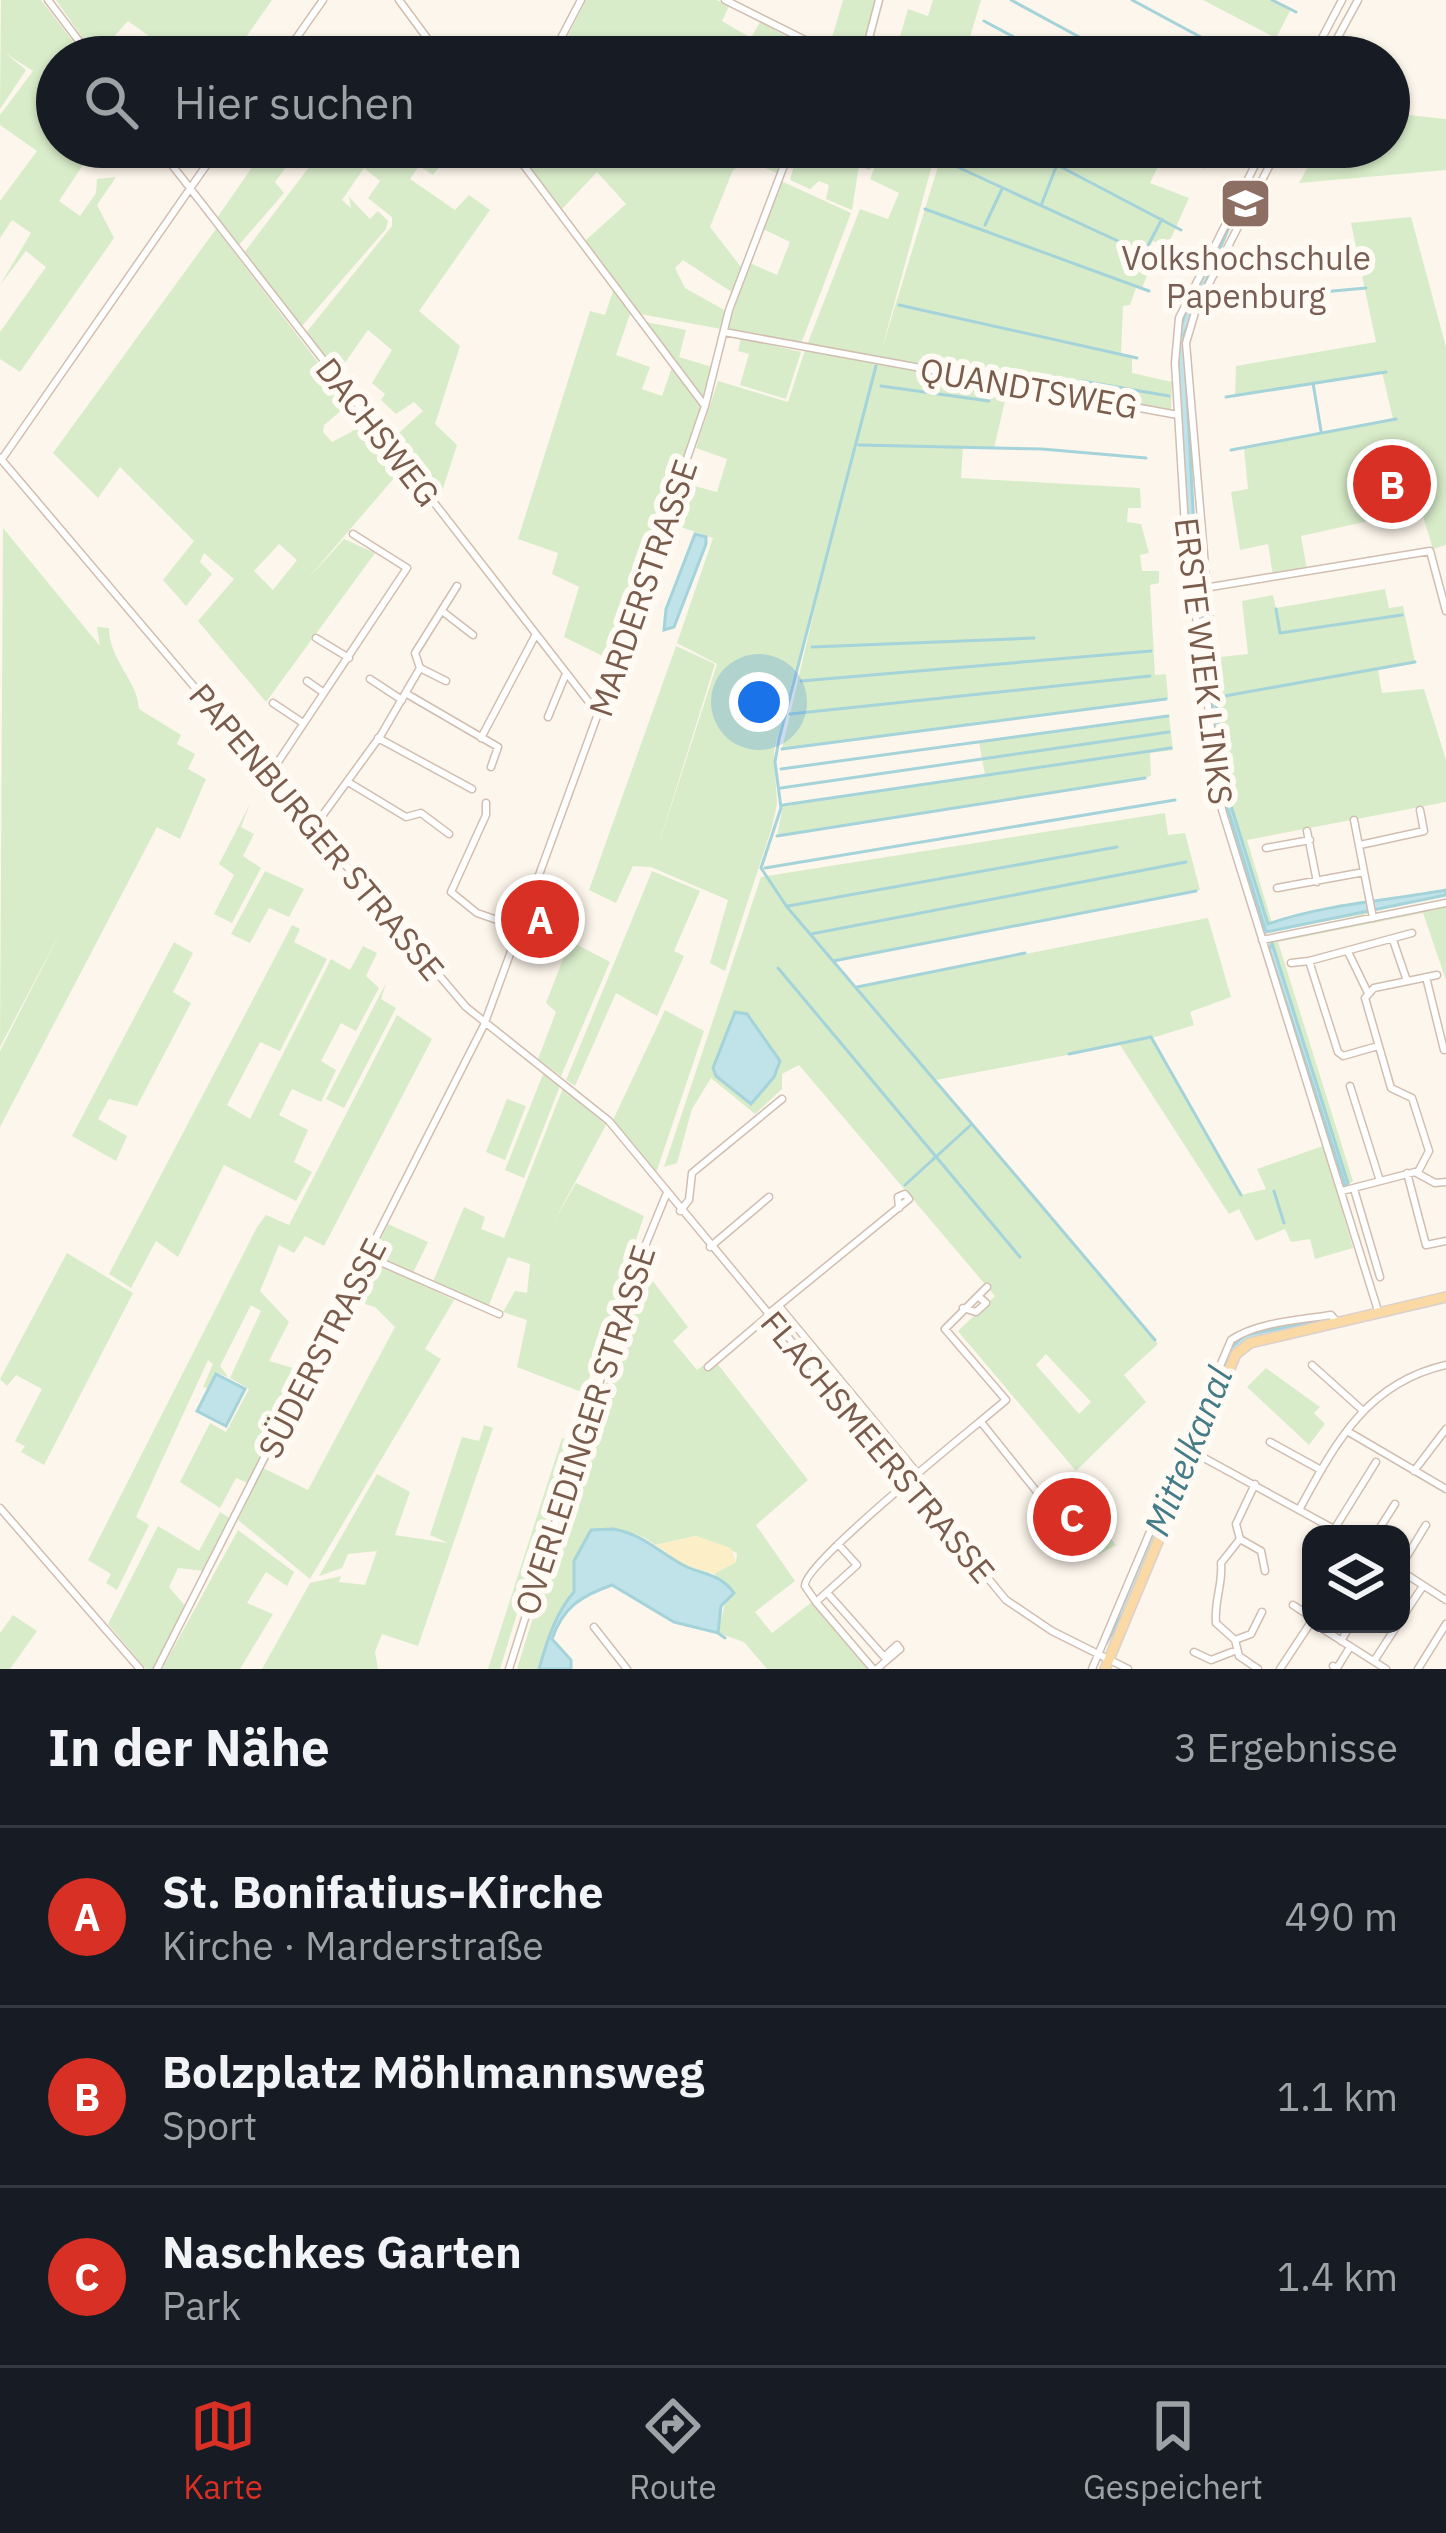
<!DOCTYPE html>
<html lang="de">
<head>
<meta charset="utf-8">
<style>
	:root { --surface:#171b24; --page:#20242c; --text:#f1f3f6; --muted:#9ea1a6; --line:#363941; --accent:#d93025 }
	body { margin:0; font-family:"IBM Plex Sans",sans-serif; background:var(--page); color:var(--text) }
	.controls { position:absolute; right:36px; bottom:36px; display:grid; overflow:hidden; border-radius:24px; box-shadow:0 3px 9px #0004 }
	.controls button { width:108px; height:108px; display:grid; place-items:center; padding:0; border:0; border-bottom:3px solid var(--line); background:var(--surface); color:var(--text); font:60px sans-serif }
	.you { position:absolute; left:759px; top:702px; width:42px; height:42px; margin:-30px; border:9px solid #fff; border-radius:50%; background:#1a73e8; box-shadow:0 0 0 18px #1a73e833 }
	.badge { display:grid; place-items:center; width:78px; height:78px; border-radius:50%; background:var(--accent); color:#fff; font-size:39px; font-weight:700 }
	.pin { position:absolute; translate:-50% -50%; border:6px solid #fff; box-shadow:0 3px 12px #0006 }
	.list { margin:0; padding:0; list-style:none }
	h2 { display:flex; justify-content:space-between; align-items:center; height:156px; margin:0; padding:0 48px; font-size:51px }
	h2 small { font-size:39px; font-weight:400; color:var(--muted) }
	.list li { display:grid; grid-template-columns:78px 1fr auto; gap:36px; align-items:center; box-sizing:border-box; height:180px; padding:0 48px; border-top:3px solid var(--line) }
	.list b { display:block; font-size:45px; white-space:nowrap }
	.list p { margin:0; font-size:39px; white-space:nowrap; color:var(--muted) }
	.list em { font-size:39px; font-style:normal; color:var(--muted) }
	.icon { flex:none; width:66px; height:66px; fill:none; stroke:currentColor; stroke-width:2; stroke-linecap:round; stroke-linejoin:round }
	.map { position:relative; flex:none; width:1446px; height:1669px; overflow:hidden }
	.search { position:absolute; background:var(--surface); box-shadow:0 3px 9px #0004; left:36px; right:36px; top:36px; height:132px; display:flex; align-items:center; gap:30px; box-sizing:border-box; padding:0 42px; border-radius:66px; color:var(--muted); font-size:45px }
	.sheet { height:696px; background:var(--surface) }
	nav { display:flex; justify-content:space-around; align-items:center; box-sizing:border-box; height:168px; border-top:3px solid var(--line); background:var(--surface); font-size:33px; color:var(--muted) }
	nav a { display:grid; justify-items:center; gap:6px }
	nav .on { color:var(--accent) }
	.map>svg:first-child { display:block }
</style>
</head>
<body>
<div class="map">
<svg width="1446" height="1669" viewBox="0 0 1446 1669">
	<rect width="100%" height="100%" fill="#fdf6ec"/>
	<!-- green -->
	<path fill="#d8ecc9" fill-rule="evenodd" d="M1,0H41L85,57H57V147H95L59,201L80,216L96,193L97,179L116,177L97,205L114,238L20,372L0,359V332L46,267L26,251L0,285L31,233L12,220L0,238V201L37,151L0,125V115L33,71L5,53L26,70L0,109Z
		M56,0H272L232,57H152L142,48L149,36L128,21L96,57Z
		M586,0H717L729,6L722,21L751,38L760,22L822,56L768,57L755,49L750,57H557Z
		M843,0H876L860,57L829,48Z
		M933,0H981L964,57H894L908,9L928,16Z
		M1203,0H1275L1291,9L1276,38Z
		M1389,113L1446,119V170L1299,183L1319,147H1389Z
		M266,147H301L275,182L284,193L238,246L217,218Z
		M337,147H432L447,157L433,175L419,166L410,179L455,210L469,195L490,210L419,311L460,346L435,424L457,445L438,504L389,442L423,411L414,402L396,414L381,400L385,394L372,383L392,350L368,330L337,374L305,334L392,226V217L368,198L380,181L364,168L342,200L351,208L349,197L370,219L378,211L388,221L386,229L302,326L243,254L313,162L327,160Z
		M538,147H786L778,174L751,161L733,170L710,227L741,267L733,293L683,260L675,268L685,288L726,311L721,329L640,314L585,241L626,204L597,172L561,210L528,166Z
		M799,147H879L870,170L859,166L852,210L826,199L829,185L819,181L810,189L790,180Z
		M883,147H937L881,352L944,147H1204L1213,152L1204,169L1165,152L1150,183L1189,198L1167,247L1153,241L1145,254L1154,258L1142,288H1136L1130,305L1123,306L1121,354L1132,355V373L1172,382L1171,412L807,345L860,209L888,219L899,193L870,179Z
		M781,181L851,213L801,344L727,329L750,263L777,275L790,242L763,229Z
		M1411,217L1446,347V545L1433,549L1421,510L1414,511L1301,536L1307,570L1273,576L1268,544L1240,550L1231,492L1248,489L1244,448L1393,419L1382,372L1235,395L1236,366L1376,342L1351,223Z
		M216,229L333,382L337,396L349,404L324,425L323,432L332,442L362,426L394,478L305,582L344,539L375,553L266,702L198,621L234,579L204,553L200,562L212,574L186,606L163,580L194,541L120,467L98,498L53,453ZM279,544L297,560L273,590L254,571Z
		M614,288L631,311L616,355L650,367L642,389L662,396L672,367L701,407L613,661L564,637L579,587L552,574L558,553L518,539L590,311L605,315Z
		M646,322L686,330L679,357L712,367L703,396Z
		M741,338L801,352L786,399L740,385L749,354L738,351Z
		M805,350L1008,388L994,448L963,447L961,478L1140,488L1141,508H1128L1127,522L1141,524L1149,553L1140,555L1142,571H1159V583L1150,585L1155,675L1166,674L1168,698L782,749L837,512L774,751L777,804L772,827L725,971L710,963L728,900L651,867L633,866L616,903L589,890L676,646L715,664L655,856L717,664L677,643L713,538L669,523L683,483L717,492L727,459L696,448L718,381L788,402Z
		M3,528L100,646L97,627L109,628C109,660 138,681 139,709L181,735L177,744L195,754L188,769L206,779L180,839L157,827L0,1127V1051L63,927L0,1047Z
		M1385,589L1389,608L1403,606L1415,662L1378,669L1382,693L1424,689L1446,760V802L1247,840L1272,923L1342,904L1367,906L1368,914L1261,932L1224,811L1194,598L1204,597L1211,658L1248,654L1242,601L1273,595L1276,608Z
		M1169,716L1173,750L1150,753L1151,776L1145,778L777,836L783,805L985,775L979,742Z
		M250,804L241,827L254,834L243,856L261,868L232,923L214,914L234,875L219,864Z
		M1165,813L1168,835L1185,833L1200,890L834,962L856,987L1208,918L1231,997L1190,1012L1194,1025L1152,1038L1241,1195L1266,1189L1257,1169L1323,1146L1353,1248L1315,1259L1310,1239L1291,1242L1285,1229L1256,1241L1239,1209L1229,1214L1120,1045L936,1080L1158,1344L1124,1375L1146,1402L1076,1471L958,1331L995,1296L799,1065L782,1074V1089L755,1114L711,1078L692,1109L677,1163L664,1167L761,877ZM1046,1354L1091,1402L1079,1414L1036,1365Z
		M265,871L304,889L289,917L269,908L250,943L231,934Z
		M652,871L700,891L674,951L684,956L657,1016L616,993L575,1086L566,1080Z
		M1446,906V980L1423,913L1278,942L1353,1181L1343,1189L1267,943Z
		M292,925L300,929L294,942L327,959L280,1051L260,1042L227,1105L250,1119L331,959L350,970L363,946L377,953L366,976L379,988L356,1031L341,1023L321,1061L336,1070L321,1102L292,1089L279,1115L308,1130L294,1162L312,1172L296,1201L224,1165L178,1257L156,1241L131,1288L109,1274Z
		M570,941L610,962L561,1076L538,1059L556,1012L546,1003Z
		M174,942L193,953L173,992L191,1003L137,1106L109,1099L98,1119L127,1136L116,1161L72,1136Z
		M386,983L381,999L396,1008L344,1108L326,1099Z
		M665,1010L704,1031L655,1176L613,1120Z
		M397,1015L432,1039L324,1246L305,1236L294,1253L279,1245L260,1291L289,1322L269,1361L307,1372L250,1484L236,1478L220,1508L180,1482L210,1423L226,1432L249,1389L230,1378L261,1311L251,1305L220,1366L228,1377L217,1373L207,1388L203,1387L213,1364L208,1360L136,1517L149,1525L117,1590L106,1583L111,1574L88,1560L257,1227L266,1215L289,1225Z
		M543,1074L560,1086L524,1178L505,1170Z
		M563,1088L606,1125L553,1223L576,1183L644,1216L584,1393L517,1367L527,1320L503,1312L515,1291L527,1293L530,1264L508,1257L487,1310L432,1284L464,1207L485,1217L481,1229L504,1238Z
		M507,1099L526,1106L505,1160L486,1152Z
		M388,1224L428,1242L412,1275L373,1255Z
		M67,1253L133,1293L44,1465L21,1452L25,1446L15,1441L42,1389L16,1375L7,1386L0,1379Z
		M374,1262L454,1300L425,1349L441,1359L310,1579L238,1520L263,1468L308,1490L395,1327L375,1307L351,1300Z
		M642,1267L688,1327L673,1341L697,1370L713,1358L808,1480L756,1525L795,1581L755,1612L772,1633L812,1602L870,1669H767L744,1642L718,1633L729,1586L714,1574L736,1562L737,1553L696,1536L655,1545C636,1529 615,1529 591,1530L575,1592C554,1610 547,1639 539,1669H517Z
		M1266,1368L1320,1407L1314,1413L1325,1424L1309,1445L1247,1387Z
		M484,1425L493,1428L418,1646L382,1634L375,1652L378,1669H262L310,1583L341,1576L339,1582L365,1585L377,1551L348,1554L342,1568L319,1576L377,1474L410,1492L395,1535L448,1543L430,1535L462,1437L479,1441Z
		M562,1438L570,1441L500,1669H488Z
		M1067,1483L1116,1545L1098,1555L1080,1534L1070,1543L1039,1508Z
		M220,1512L231,1519L205,1571L178,1568L169,1587L186,1607L153,1669H146L108,1624L158,1526L199,1551Z
		M238,1530L294,1572L287,1586L266,1572L247,1603L273,1614L240,1669H162Z
		M13,1615L37,1631L10,1669H0V1633Z"/>
	<!-- sand -->
	<path fill="#fcefc7" d="M696,1536L731,1548L736,1562L714,1574L683,1565L655,1545Z"/>
	<!-- water -->
	<path fill="#bfe3e8" stroke="#a5d3da" stroke-width="3" d="M1232,220L1184,335L1197,586C1182,549 1172,369 1181,328C1188,293 1211,248 1232,220Z
		M695,534L706,537V544L674,627L664,630L666,609Z
		M1200,595L1231,806L1268,924C1325,904 1385,901 1446,890V895L1266,932L1221,787Z
		M1272,943L1348,1183L1346,1188L1269,950Z
		M735,1012L747,1014L780,1061L774,1077L751,1104L716,1076L713,1068Z
		M1322,1320L1326,1321L1248,1340L1232,1352L1131,1599L1106,1644L1227,1351L1245,1335Z
		M216,1374L245,1389L226,1426L197,1411Z
		M613,1529C643,1534 657,1551 683,1565C702,1575 720,1573 734,1593L721,1606L718,1633L674,1622L612,1585C581,1596 563,1607 552,1639L571,1660V1669H539C548,1637 557,1611 574,1592V1561L591,1530Z"/>
	<g fill="none" stroke-linecap="round" stroke-linejoin="round">
		<!-- stream -->
		<path stroke="#a5d3da" stroke-width="3" d="M1011,0L1116,57
			M1132,0L1236,56
			M1272,0L1296,12
			M984,21L1051,57
			M1023,147L1181,230
			M1218,147L1223,150
			M940,159L1144,253L1162,219
			M1042,203L1056,167
			M925,209L1149,291
			M985,225L1002,189
			M1245,299L1366,288
			M899,305L1137,358
			M876,366L779,739L775,762L781,808L761,868L787,907L972,1124
			M1082,381L1169,396
			M1313,383L1321,431
			M881,386L989,401
			M1226,397L1386,372
			M859,445L1042,449L1146,458
			M1231,450L1396,419
			M1276,609L1280,633L1402,615
			M812,647L1034,638
			M801,681L1151,651
			M1219,697L1415,662
			M790,714L1150,676
			M782,749L1166,699
			M781,769L1168,716
			M781,788L1169,732
			M783,805L1171,748
			M777,836L1145,778
			M765,868L1175,800
			M788,906L1117,847
			M811,934L1186,862
			M833,961L1196,891
			M778,968L1020,1257
			M857,987L1025,953
			M1069,1054L1151,1037L1241,1195
			M905,1185L972,1124L1155,1340
			M1274,1191L1284,1223
			M718,1633L725,1638"/>
		<defs>
			<path id="minor" d="M48,0L91,57
				M399,0L441,57
				M725,0L839,57
				M283,57L323,0
				M551,57L581,0
				M864,57L879,0
				M1312,57L1342,0
				M1327,57L1358,0
				M158,147L599,715
				M510,147L705,406
				M1264,147L1179,318L1175,363L1186,543L1222,810L1379,1314
				M724,332L1178,415
				M0,458L466,1007L609,1121L1006,1600L1052,1631L1128,1669
				M2,459L219,147
				M1192,590L1430,551L1446,611
				M442,611L473,635
				M316,638L349,658
				M1213,660L1186,343L1196,309L1279,147
				M420,668L446,681
				M370,679L402,700
				M307,681L324,693
				M407,694L498,747L491,767
				M273,703L303,723
				M548,717L565,676
				M378,738L472,789
				M481,738L535,636
				M270,774L407,568L353,534
				M348,782L406,817L421,813L449,834
				M486,803V815L451,892L477,913L520,928
				M1354,820L1373,918
				M314,827L381,735L420,668L415,653L457,586
				M1307,831L1317,882
				M1360,845L1424,831L1420,810
				M1266,848L1310,840
				M1277,888L1364,872
				M1262,940L1446,903
				M1393,940L1407,981
				M1349,954L1367,991
				M1291,963L1309,961
				M1426,977L1444,1050
				M1378,1046L1343,1056L1338,1052L1309,961L1412,933
				M1350,1086L1380,1181
				M1418,1172L1429,1151L1412,1098L1391,1088L1365,998L1374,988L1437,975
				M1407,1173L1426,1245L1446,1241
				M1354,1189L1380,1277
				M1342,1191L1415,1172L1435,1183L1446,1182
				M680,1211L689,1200L692,1173L782,1099
				M710,1247L769,1197
				M369,1257L499,1314
				M779,1306L918,1474
				M963,1308L976,1312L986,1303L978,1296
				M767,1315L909,1199L905,1194L898,1197L899,1208
				M1312,1365L1361,1409
				M708,1367L768,1316
				M981,1422L1037,1492
				M1347,1431L1446,1489
				M1270,1442L1321,1470
				M1195,1453L1343,1534
				M1414,1471L1446,1429
				M1255,1484L1236,1524L1240,1539L1261,1551L1265,1571
				M0,1508L140,1669
				M1300,1508C1336,1442 1367,1383 1446,1365
				M1335,1528L1376,1462
				M1376,1534L1395,1504
				M1240,1539L1221,1563C1223,1585 1214,1600 1216,1623L1235,1640L1239,1656L1258,1669
				M838,1544L857,1565L816,1602L805,1586C802,1564 977,1425 1006,1400L945,1329L987,1287
				M1309,1565H1311
				M1401,1566L1426,1525
				M1401,1571L1446,1600
				M830,1596L887,1660L877,1669
				M816,1602L873,1669
				M1293,1605L1311,1617
				M1401,1619L1423,1586
				M1315,1624L1386,1669
				M594,1627L627,1669
				M1235,1640L1251,1634L1262,1612
				M1341,1641L1351,1624
				M1194,1652L1211,1660L1237,1650
				M885,1656L897,1645L900,1649L887,1660
				M1374,1661L1398,1624
				M1333,1666L1337,1668L1350,1647
				M157,1669L484,1025L621,651L705,406L729,310L791,147
				M509,1669L634,1273L666,1195
				M1092,1669L1231,1340C1257,1322 1300,1320 1331,1315L1336,1321
				M1280,1669L1311,1622
				M1418,1669L1446,1624"/>
			<path id="major" d="M1105,1669L1236,1354L1250,1343L1446,1297"/>
		</defs>
		<!-- minor casing -->
		<use href="#minor" stroke="#d1beb0" stroke-width="9"/>
		<!-- major casing -->
		<use href="#major" stroke="#dad1cd" stroke-width="12"/>
		<!-- minor -->
		<use href="#minor" stroke="#fff" stroke-width="6"/>
		<!-- major -->
		<use href="#major" stroke="#fbd9a5" stroke-width="9"/>
	</g>
	<!-- icons -->
	<defs>
		<symbol id="university-square" viewBox="-11 -11 22 22"><rect x="-9" y="-9" width="18" height="18" rx="4" fill="#8d6e63" stroke="#fffaf3"/><path d="M0-5L7-2L0 1L-7-2ZM-4 1L0 2.5L4 1V4Q0 6-4 4Z" fill="#fff"/></symbol>
	</defs>
	<g fill-rule="evenodd">
		<use href="#university-square" x="1216" y="174" width="59" height="59"/>
	</g>
	<g text-anchor="middle" stroke-width="12" stroke-linejoin="round" paint-order="stroke">
		<!-- education labels -->
		<g font-size="33" fill="#785e54" stroke="#fffaf3">
			<text x="1246" y="270">Volkshochschule<tspan x="1246" dy="38">Papenburg</tspan></text>
		</g>
		<!-- street labels -->
		<g font-size="33" fill="#7a5c4d" stroke="#fffaf3">
			<text transform="translate(1029 388) rotate(10)" y="12">QUANDTSWEG</text>
			<text transform="translate(378 432) rotate(52)" y="12">DACHSWEG</text>
			<text transform="translate(643 588) rotate(-71)" y="12">MARDERSTRASSE</text>
			<text transform="translate(1204 661) rotate(83)" y="12">ERSTE WIEK LINKS</text>
			<text transform="translate(317 832) rotate(50)" y="12">PAPENBURGER STRASSE</text>
			<text transform="translate(322 1348) rotate(-63)" y="12">SÜDERSTRASSE</text>
			<text transform="translate(585 1430) rotate(-72)" y="12">OVERLEDINGER STRASSE</text>
			<text transform="translate(878 1447) rotate(50)" y="12">FLACHSMEERSTRASSE</text>
		</g>
		<!-- water labels -->
		<g font-size="36" font-style="italic" fill="#437c86" stroke="#fffaf3">
			<text transform="translate(1188 1451) rotate(-68)" y="13">Mittelkanal</text>
		</g>
	</g>
</svg>
<div class="controls">
<button><svg class="icon" aria-label="layers" viewBox="0 0 24 24"><path d="M12 4l9 5-9 5-9-5zM3 14l9 5 9-5"/></svg></button>
</div>
<div class="you"></div>
<div class="pin badge" style="left:540px;top:919px">A</div>
<div class="pin badge" style="left:1392px;top:484px">B</div>
<div class="pin badge" style="left:1072px;top:1517px">C</div>
<div class="search"><svg class="icon" aria-label="search" viewBox="0 0 24 24"><circle cx="10" cy="10" r="6"/><path d="M15 15l6 6"/></svg>Hier suchen</div>
</div>
<section class="sheet">
<h2>In der Nähe<small>3 Ergebnisse</small></h2>
<ul class="list">
<li><span class="badge">A</span><div><b>St. Bonifatius-Kirche</b><p>Kirche · Marderstraße</p></div><em>490 m</em></li>
<li><span class="badge">B</span><div><b>Bolzplatz Möhlmannsweg</b><p>Sport</p></div><em>1.1 km</em></li>
<li><span class="badge">C</span><div><b>Naschkes Garten</b><p>Park</p></div><em>1.4 km</em></li>
</ul>
</section>
<nav>
<a class="on"><svg class="icon" aria-label="map" viewBox="0 0 24 24"><path d="M3 6l6-2 6 2 6-2v14l-6 2-6-2-6 2zM9 4v14M15 6v14"/></svg>Karte</a>
<a><svg class="icon" aria-label="directions" viewBox="0 0 24 24"><path d="M12 3l9 9-9 9-9-9zM9 14v-3h6M13 9l2 2-2 2"/></svg>Route</a>
<a><svg class="icon" aria-label="saved" viewBox="0 0 24 24"><path d="M7 4h10v16l-5-4-5 4z"/></svg>Gespeichert</a>
</nav>
</body>
</html>
